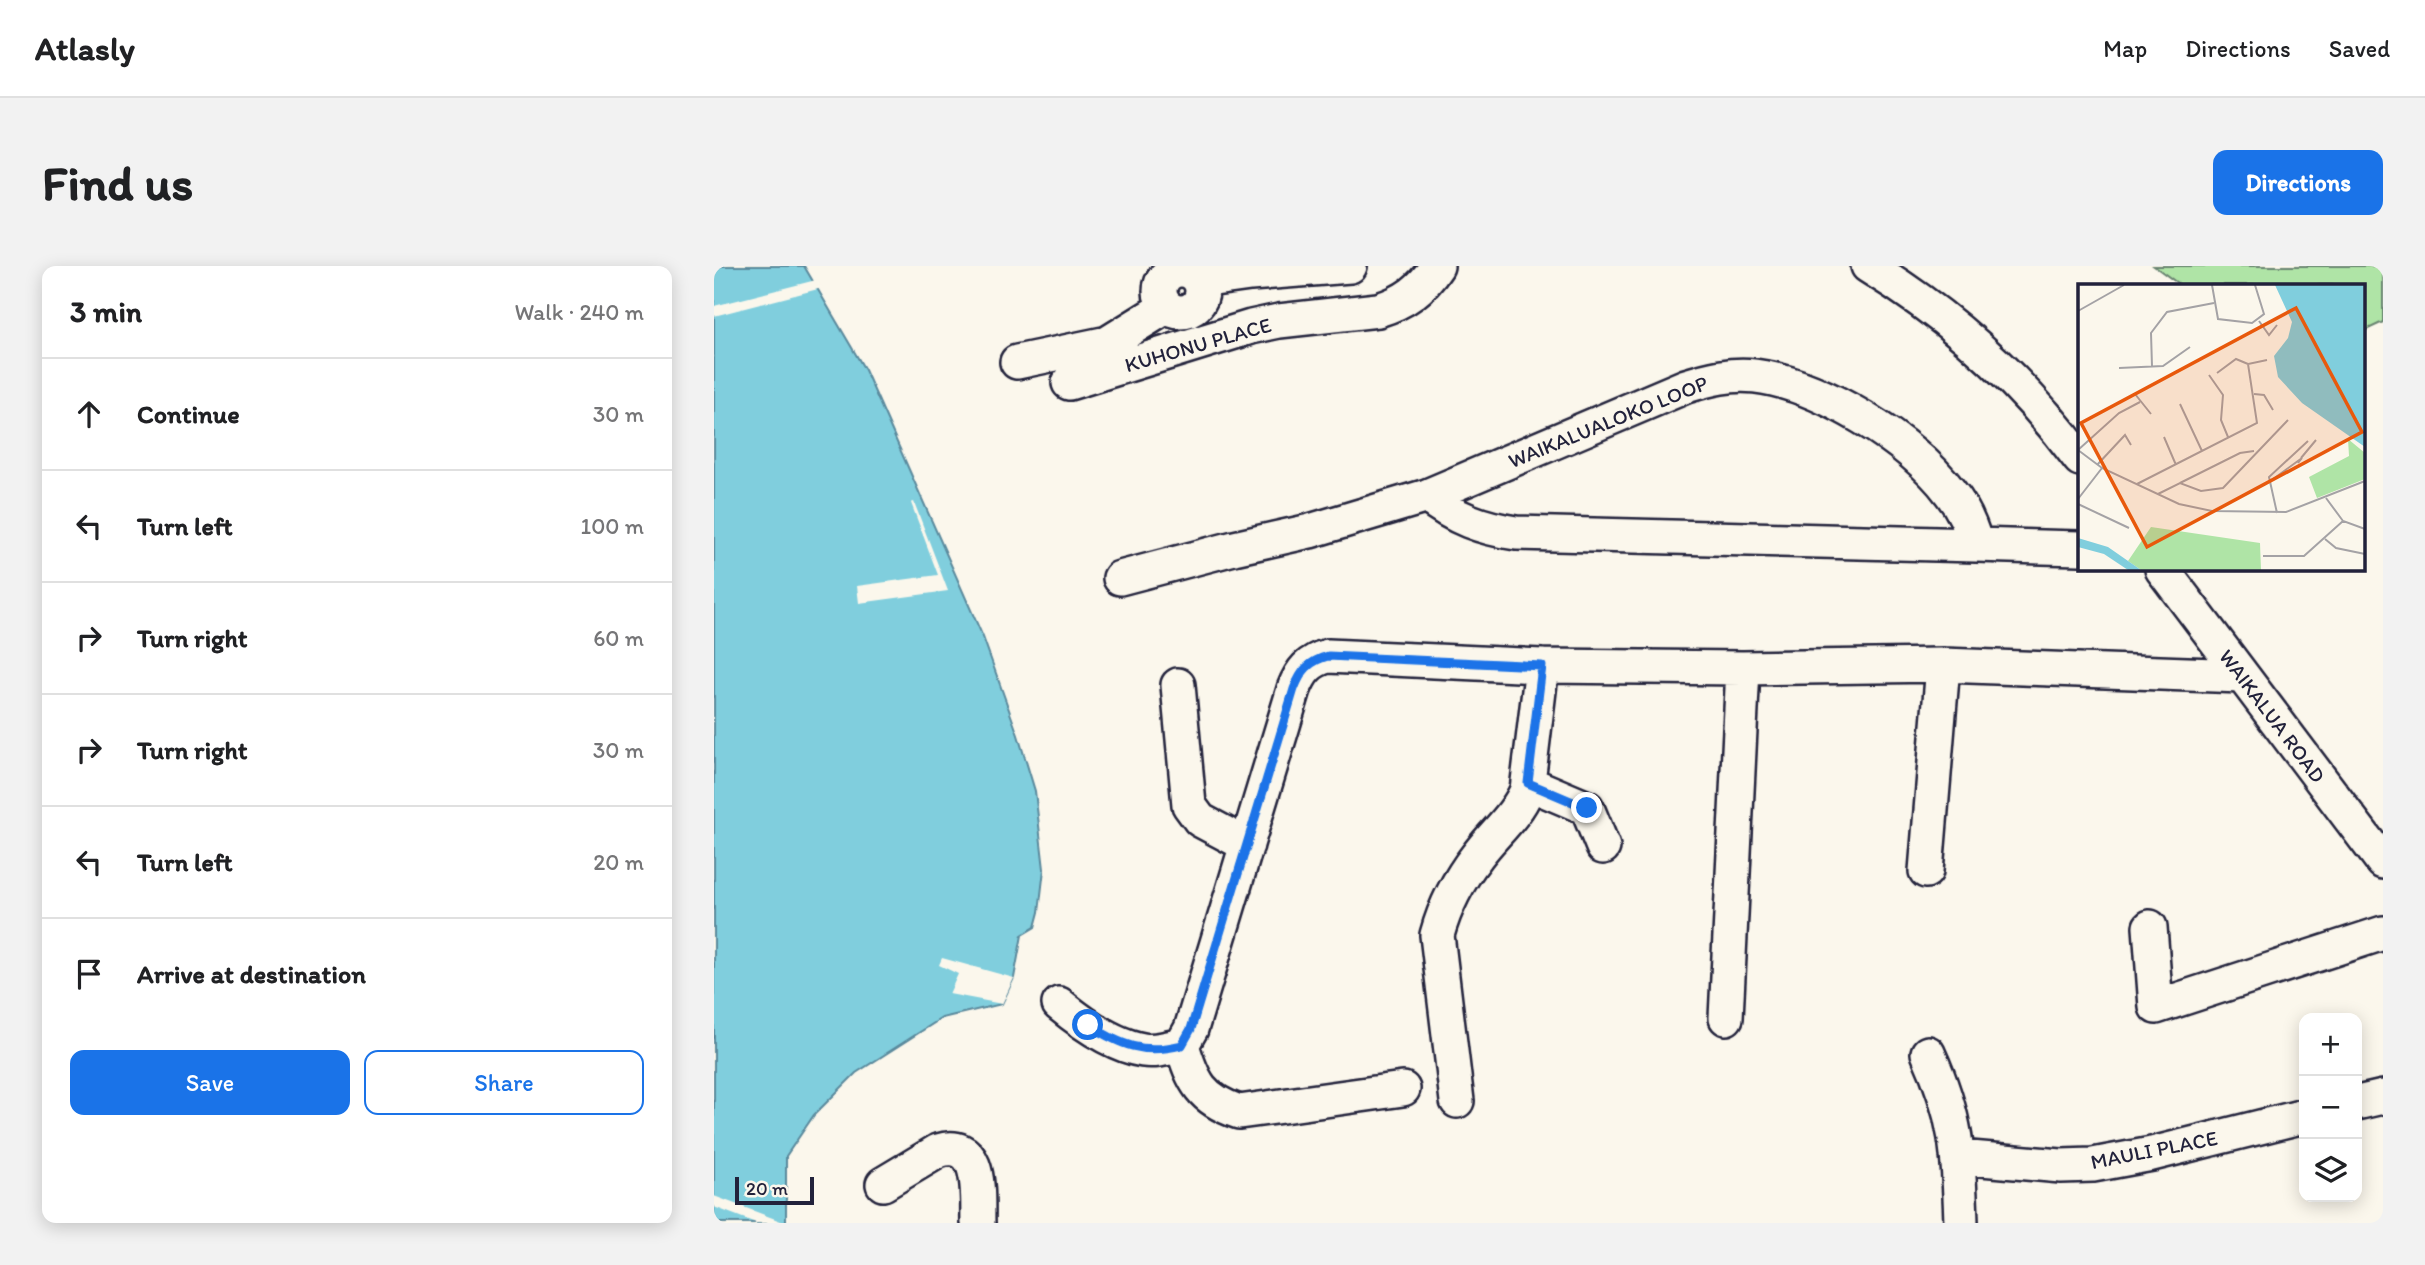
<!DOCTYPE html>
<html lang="en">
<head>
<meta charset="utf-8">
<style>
	:root { --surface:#fff; --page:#f2f2f2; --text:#202124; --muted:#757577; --line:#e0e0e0; --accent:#1a73e8 }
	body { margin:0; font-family:Itim,sans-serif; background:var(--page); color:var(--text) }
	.controls { position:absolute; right:21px; bottom:21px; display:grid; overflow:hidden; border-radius:14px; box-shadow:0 4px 18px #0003 }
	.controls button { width:63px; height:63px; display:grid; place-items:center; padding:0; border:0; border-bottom:2px solid var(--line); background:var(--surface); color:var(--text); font:35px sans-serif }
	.scale { position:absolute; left:21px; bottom:18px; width:79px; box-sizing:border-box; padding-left:7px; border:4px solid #22223b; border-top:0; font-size:19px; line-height:24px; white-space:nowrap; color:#22223b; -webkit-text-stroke:5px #fbf7ec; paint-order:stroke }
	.stop { position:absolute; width:21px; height:21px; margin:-16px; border:5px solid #1a73e8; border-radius:50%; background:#fff }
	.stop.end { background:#1a73e8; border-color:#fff; box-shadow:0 2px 7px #0008 }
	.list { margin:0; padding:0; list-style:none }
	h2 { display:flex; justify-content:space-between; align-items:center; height:91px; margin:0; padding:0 28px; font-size:30px }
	h2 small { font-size:23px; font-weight:400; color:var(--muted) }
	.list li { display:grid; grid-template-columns:46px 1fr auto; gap:21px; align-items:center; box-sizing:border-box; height:112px; padding:0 28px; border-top:2px solid var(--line) }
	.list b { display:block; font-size:26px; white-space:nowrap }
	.list em { font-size:23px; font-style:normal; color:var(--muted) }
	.actions { display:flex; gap:14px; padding:21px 28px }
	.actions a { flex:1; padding:16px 0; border:2px solid var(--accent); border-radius:14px; text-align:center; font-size:24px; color:var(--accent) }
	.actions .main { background:var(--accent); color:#fff }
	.icon { flex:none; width:38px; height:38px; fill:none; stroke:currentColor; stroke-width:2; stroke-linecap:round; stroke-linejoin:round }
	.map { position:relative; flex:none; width:1669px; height:957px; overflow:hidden; border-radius:14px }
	header { display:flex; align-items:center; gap:42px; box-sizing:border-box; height:98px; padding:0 35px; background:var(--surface); border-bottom:2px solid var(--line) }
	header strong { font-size:33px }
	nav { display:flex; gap:38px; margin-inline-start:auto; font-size:24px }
	.intro { display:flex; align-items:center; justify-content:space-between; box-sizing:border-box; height:168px; padding:0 42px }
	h1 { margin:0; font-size:49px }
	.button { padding:18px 32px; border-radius:14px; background:var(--accent); color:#fff; font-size:24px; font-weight:700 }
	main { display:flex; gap:42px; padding:0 42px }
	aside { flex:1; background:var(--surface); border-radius:14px; box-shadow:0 4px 18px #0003 }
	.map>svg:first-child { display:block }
</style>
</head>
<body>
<header>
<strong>Atlasly</strong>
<nav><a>Map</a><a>Directions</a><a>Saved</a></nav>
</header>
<div class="intro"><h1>Find us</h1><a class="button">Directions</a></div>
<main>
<aside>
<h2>3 min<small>Walk · 240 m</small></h2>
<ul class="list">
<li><svg class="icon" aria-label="ahead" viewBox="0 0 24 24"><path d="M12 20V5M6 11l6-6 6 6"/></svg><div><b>Continue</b></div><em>30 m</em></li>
<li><svg class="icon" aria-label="left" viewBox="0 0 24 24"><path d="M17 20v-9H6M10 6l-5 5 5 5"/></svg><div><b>Turn left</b></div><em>100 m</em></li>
<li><svg class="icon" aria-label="right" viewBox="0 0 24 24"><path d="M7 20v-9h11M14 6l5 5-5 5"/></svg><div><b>Turn right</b></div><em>60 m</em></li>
<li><svg class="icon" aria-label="right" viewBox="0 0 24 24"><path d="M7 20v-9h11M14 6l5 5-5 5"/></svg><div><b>Turn right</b></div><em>30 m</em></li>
<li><svg class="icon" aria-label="left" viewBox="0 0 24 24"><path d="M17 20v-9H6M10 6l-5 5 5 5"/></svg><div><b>Turn left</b></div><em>20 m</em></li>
<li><svg class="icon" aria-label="arrive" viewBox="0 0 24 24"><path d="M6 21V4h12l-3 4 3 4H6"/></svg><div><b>Arrive at destination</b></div></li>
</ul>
<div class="actions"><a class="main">Save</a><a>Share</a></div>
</aside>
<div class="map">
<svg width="1669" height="957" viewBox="0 0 1669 957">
	<rect width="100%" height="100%" fill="#fbf7ec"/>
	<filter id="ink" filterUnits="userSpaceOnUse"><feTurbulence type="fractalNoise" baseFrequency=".0143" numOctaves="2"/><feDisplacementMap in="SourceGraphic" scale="14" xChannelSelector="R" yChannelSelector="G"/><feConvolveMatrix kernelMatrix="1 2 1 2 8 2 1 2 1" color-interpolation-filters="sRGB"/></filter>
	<g filter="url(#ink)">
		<!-- green -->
		<path fill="#afe4a6" stroke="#688370" stroke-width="2" d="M1440,0H1669V56L1650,65V19H1466Z"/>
		<!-- water -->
		<path fill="#80cedd" stroke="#5a899c" stroke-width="2" d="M0,0H90L151,104L269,371L304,469L321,525L330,603L325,646L321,661L308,669L300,712L288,738L228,752L142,807L100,849L72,890V957H0Z"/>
		<!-- pier -->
		<path fill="#fbf7ec" d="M102,14L108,22L0,50V40Z
			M200,236L234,325L145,337L143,320L224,309L197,237Z
			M228,692L300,712L288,738L235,728L244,708L225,699Z
			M0,930L72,957H42L0,941Z"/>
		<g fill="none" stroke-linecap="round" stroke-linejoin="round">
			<defs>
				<path id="minor" d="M1154,0C1236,50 1309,116 1366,193
					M446 25a21 21 0 1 1 42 0a21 21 0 1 1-42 0Z
					M486,15L536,8L636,0
					M303,96L394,77L452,41
					M355,117L537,61L565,55L664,44C691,36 708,23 723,0
					M713,230C740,252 768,262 802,267L1262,279
					M1448,303L1669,596
					M406,312L520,282L596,265L713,230L972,120C995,113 1017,107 1041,110C1106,118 1197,174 1236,226C1249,242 1257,260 1262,279L1366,282
					M464,419L475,539L486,554L533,579
					M814,517L873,542L889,581
					M1212,605L1229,399
					M1436,661L1442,741L1669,667
					M345,738C368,757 399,779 429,784C442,786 455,782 468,779L477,763L580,423C587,405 595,395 614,390L828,400L1029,402L1229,399L1528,410
					M1012,752L1029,402
					M468,779C479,816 487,833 525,846L689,823
					M1214,787C1243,851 1245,888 1247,957
					M743,835L723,669C731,640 745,613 763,590C780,567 802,550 813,524L828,400
					M1643,837L1669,831
					M1245,891L1347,900L1379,899L1438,888L1590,850
					M169,918L224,885C270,871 263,929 264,957"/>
			</defs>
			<!-- minor casing -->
			<use href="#minor" stroke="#22223b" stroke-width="38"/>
			<!-- minor -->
			<use href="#minor" stroke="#fbf7ec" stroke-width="33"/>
		</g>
	</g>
	<g fill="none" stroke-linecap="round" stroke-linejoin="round" filter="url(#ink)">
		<!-- route -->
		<path stroke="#1a73e8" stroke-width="9" d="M374,759C409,779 427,789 468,779L477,763L580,423C587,405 595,395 614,390L828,400L814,517L873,542"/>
	</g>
	<g text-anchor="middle" stroke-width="6" stroke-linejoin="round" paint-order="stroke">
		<!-- street labels -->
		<g font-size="21" fill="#22223b" stroke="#fbf7ec">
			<text transform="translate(484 79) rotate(-16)" y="7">KUHONU PLACE</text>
			<text transform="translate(894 156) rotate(-22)" y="7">WAIKALUALOKO LOOP</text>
			<text transform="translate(1558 450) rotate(53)" y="7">WAIKALUA ROAD</text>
			<text transform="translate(1440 884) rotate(-11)" y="7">MAULI PLACE</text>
		</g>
	</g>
	<!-- overview -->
	<g transform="translate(1364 18)">
		<rect width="287" height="287" fill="#fbf7ec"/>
		<path d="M270,155L287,169V195L239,214L231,193L271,172ZM73,243L182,259L183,286H63L50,277Z" fill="#afe4a6"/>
		<path d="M197,1H287V163L224,119L200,93L196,72L210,54L214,38ZM0,254L30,263L63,286H50L26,270L0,263Z" fill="#80cedd"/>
		<path fill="none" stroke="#a4a2a5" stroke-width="2" d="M134,1L140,35L174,39L186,30L177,1M0,27L46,1M181,37L191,51L199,41M74,82L73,49L89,28L136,19M41,84L85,82L112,63M139,89L158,75L170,80M131,91L145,111L143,136L150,153M57,110L73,130M176,110L186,111L195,126M102,120L124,167M86,153L98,181M0,166L24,184L101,220L134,227L208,228L287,197M0,166L41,129L62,118M223,174L238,156M19,181L47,151L53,161M191,198L224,174L220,179M102,199L162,169L176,167M59,200L179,139L170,80L189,76M80,210L102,199L123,207L145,204L210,136M248,214L265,237L287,245M0,215L24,184M0,220L51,244M199,229L191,193L230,157M247,255L258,264L287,270M185,272H226L265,237"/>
		<path fill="#e8590c" fill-opacity="0.15" stroke="#e8590c" stroke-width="3.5" d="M218,24L284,148L69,263L3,139Z"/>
		<rect width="287" height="287" fill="none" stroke="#22223b" stroke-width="3.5"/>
	</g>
</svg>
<div class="controls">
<button>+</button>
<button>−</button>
<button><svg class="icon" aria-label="layers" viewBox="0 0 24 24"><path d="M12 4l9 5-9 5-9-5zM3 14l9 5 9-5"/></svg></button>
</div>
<div class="scale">20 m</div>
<div class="stop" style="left:374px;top:759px"></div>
<div class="stop end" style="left:873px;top:542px"></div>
</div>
</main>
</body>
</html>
